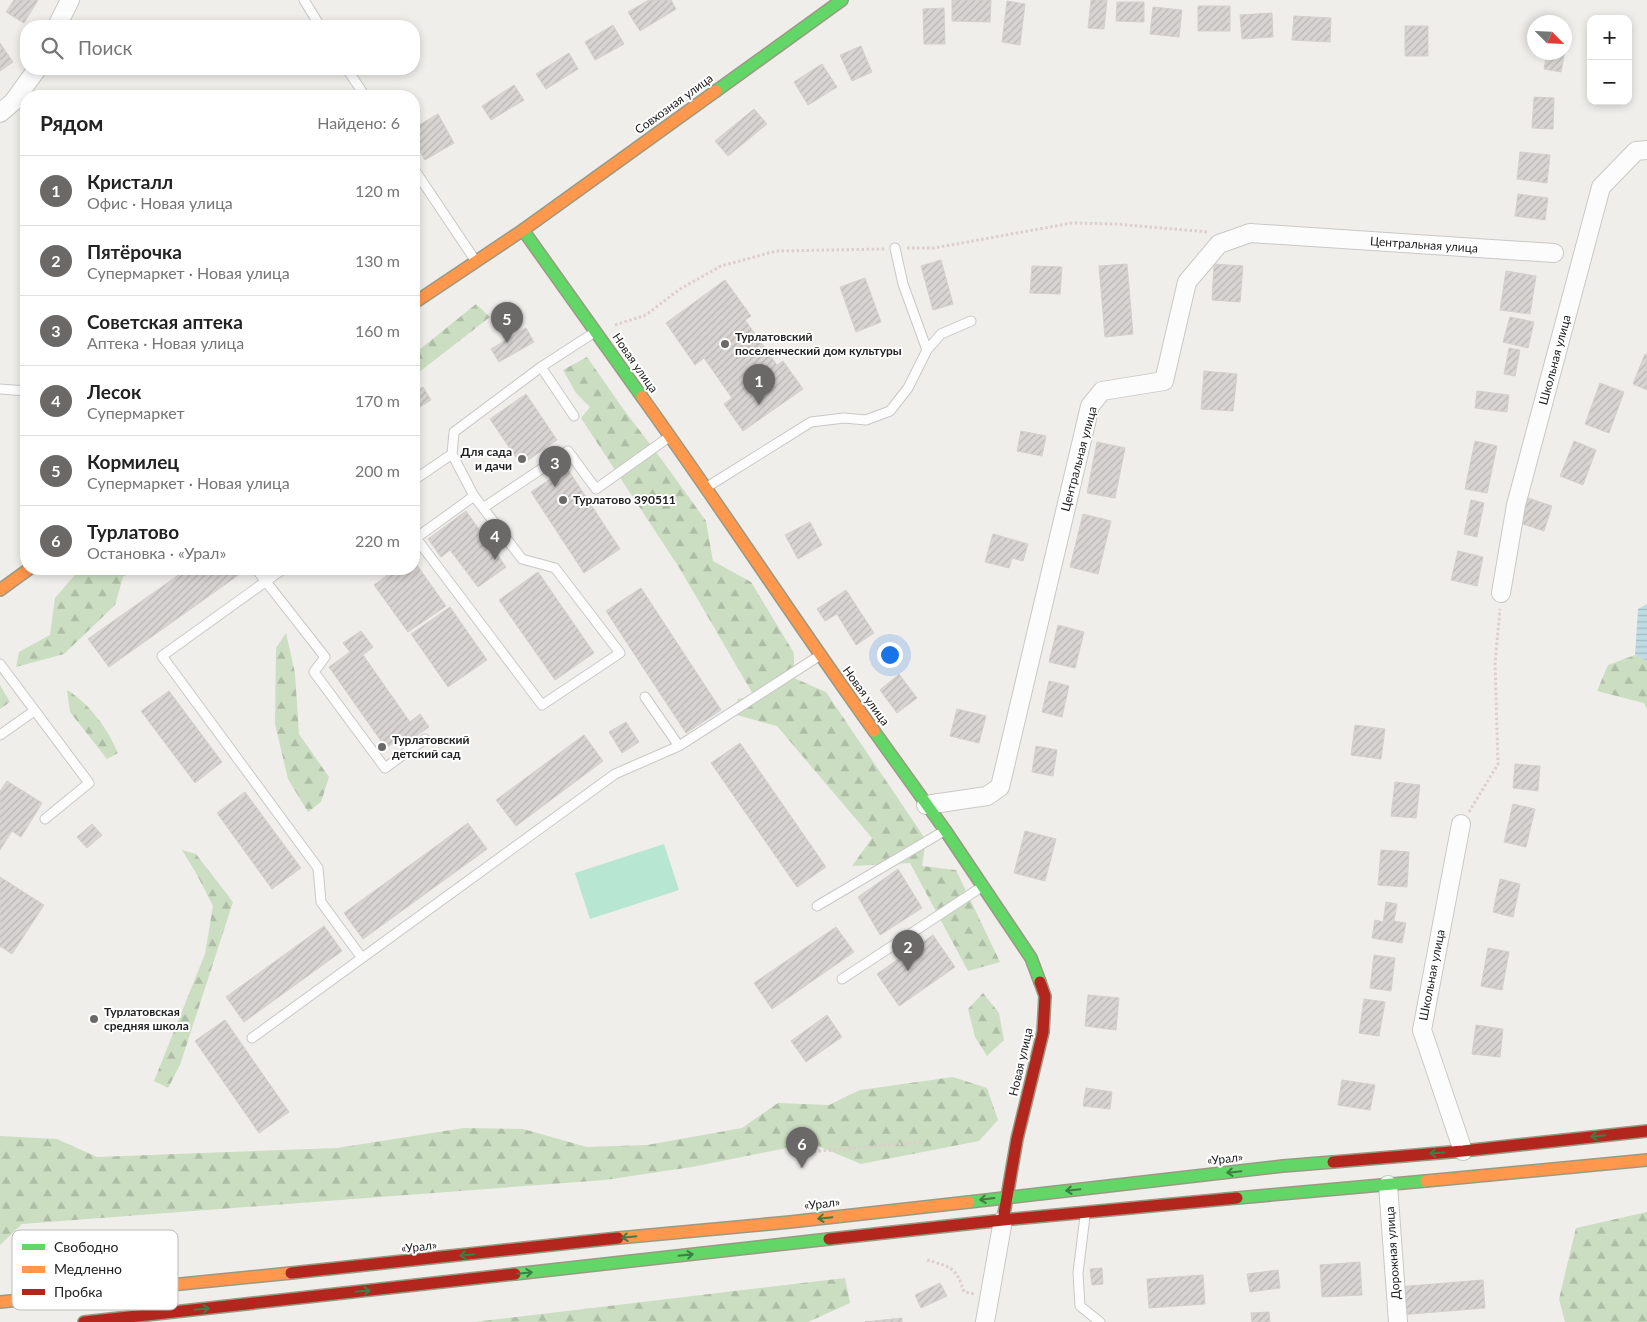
<!DOCTYPE html>
<html lang="ru">
<head>
<meta charset="utf-8">
<style>
	:root { --surface:#fff; --page:#f2f2f2; --text:#222; --muted:#767676; --line:#e0e0e0; --accent:#6a6968 }
	body { margin:0; font-family:Lato,sans-serif; background:var(--page); color:var(--text) }
	.controls { position:absolute; right:15px; top:15px; display:grid; overflow:hidden; border-radius:10px; box-shadow:0 2px 8px #0003 }
	.controls button { width:45px; height:45px; display:grid; place-items:center; padding:0; border:0; border-bottom:1px solid var(--line); background:var(--surface); color:var(--text); font:25px sans-serif }
	.compass { position:absolute; left:1527px; top:15px; width:45px; height:45px; border-radius:50%; background:var(--surface); box-shadow:0 2px 8px #0003; rotate:114deg }
	.you { position:absolute; left:889px; top:654px; width:18px; height:18px; margin:-12px; border:4px solid #fff; border-radius:50%; background:#1a73e8; box-shadow:0 0 0 8px #1a73e833 }
	.badge { display:grid; place-items:center; width:32px; height:32px; border-radius:50%; background:var(--accent); color:#fff; font-size:16px; font-weight:700 }
	.pin { position:absolute; translate:-50% -41px; filter:drop-shadow(0 1px 2px #0008) }
	.pin::after { content:''; position:absolute; top:26px; width:18px; height:15px; background:inherit; clip-path:polygon(0 0,100% 0,50% 100%) }
	.list { margin:0; padding:0; list-style:none }
	h2 { display:flex; justify-content:space-between; align-items:center; height:65px; margin:0; padding:0 20px; font-size:21px }
	h2 small { font-size:16px; font-weight:400; color:var(--muted) }
	.list li { display:grid; grid-template-columns:32px 1fr auto; gap:15px; align-items:center; box-sizing:border-box; height:70px; padding:0 20px; border-top:1px solid var(--line) }
	.list b { display:block; font-size:19px; white-space:nowrap }
	.list p { margin:0; font-size:16px; white-space:nowrap; color:var(--muted) }
	.list em { font-size:16px; font-style:normal; color:var(--muted) }
	.icon { flex:none; width:28px; height:28px; fill:none; stroke:currentColor; stroke-width:2; stroke-linecap:round; stroke-linejoin:round }
	.map { position:relative; flex:none; width:1647px; height:1322px; overflow:hidden }
	.search { position:absolute; background:var(--surface); box-shadow:0 2px 8px #0003; left:20px; top:20px; width:400px; height:55px; display:flex; align-items:center; gap:12px; box-sizing:border-box; padding:0 18px; border-radius:20px; color:var(--muted); font-size:19px }
	.panel { position:absolute; background:var(--surface); box-shadow:0 2px 8px #0003; left:20px; top:90px; width:400px; height:485px; border-radius:20px }
	.map>svg:first-child { display:block }
</style>
</head>
<body>
<div class="map">
<svg width="1647" height="1322" viewBox="0 0 1647 1322">
	<defs>
		<pattern id="forest-firs" width="22" height="20" patternUnits="userSpaceOnUse" patternTransform="scale(1.25)"><rect width="22" height="20" fill="#cbdec1"/><path d="M5 1l3.5 6h-7zM16 11l3.5 6h-7z" fill="#aebea6"/></pattern>
		<pattern id="water-rules" width="6" height="5" patternUnits="userSpaceOnUse" patternTransform="scale(1.25)"><rect width="6" height="5" fill="#bfdbe3"/><path d="M0 2.5h6" fill="none" stroke="#a4bcc2"/></pattern>
		<pattern id="building-hatch" width="6" height="6" patternUnits="userSpaceOnUse" patternTransform="scale(1.25)"><rect width="6" height="6" fill="#d7d4d2"/><path d="M-1 1l2-2M0 6l6-6M5 7l2-2" fill="none" stroke="#b8b6b4"/></pattern>
	</defs>
	<rect width="100%" height="100%" fill="#f0eeeb"/>
	<!-- forest -->
	<path fill="url(#forest-firs)" d="M476,304L490,317L414,376V354Z
		M587,357L624,410L662,460L706,521L713,561L751,582L794,653V678L826,692L926,840L922,866L956,870L1000,962L968,971L910,863L852,866L872,838L777,726L733,714L738,699L754,696L680,569L581,418L590,407L576,393L563,370Z
		M80,569H135L123,577L115,605L64,654L16,667L19,652L50,635L55,598Z
		M286,633L295,673L299,734L329,777L321,802L308,812L288,779L275,724L276,648Z
		M1635,655L1647,661V709L1644,703L1597,691L1608,665Z
		M0,685L10,702L0,709Z
		M67,690C89,703 108,729 118,753L107,759L70,712Z
		M182,850L196,854L233,902L180,1065L168,1088L154,1081L205,954L213,906L196,873Z
		M983,993L999,1013L1004,1040L987,1056L975,1037L968,1009Z
		M953,1077L987,1088L998,1120L979,1141L861,1164L811,1143L692,1167L605,1180L22,1224L0,1245V1136L57,1139L97,1157L337,1148L464,1128L523,1129L587,1147L647,1145L742,1128L778,1103L829,1105L860,1090Z
		M1647,1212V1322H1565L1559,1299L1576,1228Z
		M845,1278L850,1303L808,1322H474Z"/>
	<!-- pitch -->
	<path fill="#b7e6d2" d="M664,844L679,890L590,919L575,873Z"/>
	<!-- water -->
	<path fill="url(#water-rules)" d="M1647,604V661L1635,655L1638,609Z"/>
	<!-- building -->
	<path fill="url(#building-hatch)" stroke="#d3d0cc" d="M14,0H38L24,23L6,12Z
		M649,0H671L676,9L640,31L628,12Z
		M952,0H991L990,22L952,21Z
		M1091,0H1107L1104,29L1088,28Z
		M1007,1L1025,4L1020,45L1002,42Z
		M1117,2H1144V22L1116,21Z
		M1198,6H1230V31H1198Z
		M1153,7L1182,10L1179,37L1150,34Z
		M944,8L945,44H924L923,9Z
		M1272,13L1273,37L1242,39L1240,15Z
		M1294,16L1331,18L1330,42L1292,40Z
		M613,25L624,44L595,60L585,42Z
		M1405,26H1428V56H1405Z
		M0,43L13,62L0,71Z
		M861,46L872,72L852,81L840,55Z
		M1564,50H1565L1561,72L1544,69L1547,52H1564Z
		M569,53L578,69L546,89L536,74Z
		M822,64L837,87L808,105L794,82Z
		M514,85L524,100L491,120L482,106Z
		M1534,97L1554,98L1553,129L1532,128Z
		M754,109L767,124L728,156L715,141Z
		M438,114L454,143L425,160L414,141V128Z
		M1520,152L1550,155L1547,183L1517,179Z
		M1518,194L1548,198L1545,220L1515,216Z
		M941,260L953,304L933,310L921,266Z
		M1127,264L1133,334L1105,337L1099,266Z
		M1214,264L1243,266L1240,302L1212,300Z
		M1032,266L1062,267L1060,294L1030,293Z
		M1506,271L1536,276L1530,314L1500,310Z
		M865,278L881,322L856,332L840,287Z
		M725,280L751,316L745,320L777,365L783,361L803,389L743,431L724,404L732,398L704,358L695,365L666,323Z
		M1510,317L1534,322L1528,348L1503,342Z
		M526,328L534,342L499,362L491,349Z
		M1509,348L1520,350L1515,376L1504,374Z
		M1645,354L1647,355V390L1633,384Z
		M1204,371L1237,374L1233,411L1201,409Z
		M1600,383L1624,392L1609,433L1585,424Z
		M423,387L431,400L420,407L414,397V393Z
		M1477,391L1509,395L1507,412L1475,408Z
		M526,394L557,440L521,465L490,419Z
		M1021,431L1046,436L1042,456L1017,451Z
		M1475,441L1497,446L1487,493L1465,489Z
		M1574,441L1596,450L1583,485L1560,476Z
		M1097,442L1125,448L1115,498L1087,493Z
		M567,468L620,549L584,573L531,492Z
		M1528,498L1552,506L1544,531L1520,523Z
		M1471,500L1484,503L1477,537L1464,534Z
		M466,511L506,567L478,587L450,550L441,557L428,539Z
		M1083,514L1111,521L1098,574L1070,567Z
		M810,522L822,545L798,559L785,535Z
		M993,534L1028,544L1023,561L1012,558L1009,568L985,562Z
		M1458,551L1483,557L1477,586L1451,580Z
		M414,561L446,606L408,632L374,585L396,569H414Z
		M187,569H247L109,667L88,639Z
		M538,572L594,653L555,680L499,600Z
		M641,588L721,710L686,733L606,611Z
		M846,590L874,633L856,645L837,614L825,621L817,609Z
		M450,607L487,660L448,687L411,634Z
		M1058,625L1084,632L1075,668L1049,662Z
		M361,631L373,647L363,655L410,722L420,714L429,727L409,741L404,735L386,748L329,667L350,652L343,643Z
		M899,674L917,698L897,713L880,690Z
		M1049,681L1069,686L1062,717L1042,712Z
		M169,691L222,762L195,783L141,711Z
		M957,709L986,716L979,743L950,736Z
		M626,722L639,742L622,753L609,732Z
		M1355,725L1385,729L1381,759L1351,755Z
		M584,735L603,761L516,826L496,800Z
		M740,743L826,867L797,887L711,763Z
		M1036,746L1057,750L1053,776L1032,772Z
		M1515,764L1540,766L1538,791L1513,788Z
		M7,781L42,803L21,837L12,831L0,850V791Z
		M1395,782L1420,785L1416,818L1391,816Z
		M245,792L301,868L272,889L217,813Z
		M1513,804L1535,809L1526,847L1504,842Z
		M468,823L487,849L363,939L344,913Z
		M92,824L102,835L87,848L77,837Z
		M1025,831L1056,839L1045,881L1014,873Z
		M1381,850L1409,852L1407,887L1378,885Z
		M898,869L922,908L880,935L858,897Z
		M0,877L44,905L12,954L0,946Z
		M1500,879L1520,884L1513,917L1493,912Z
		M1386,902L1397,904L1394,921L1406,923L1402,943L1372,938L1375,920L1383,922Z
		M324,926L342,951L244,1022L226,997Z
		M836,927L854,952L772,1009L754,983Z
		M933,935L955,967L899,1006L877,974Z
		M1488,948L1509,952L1502,990L1481,986Z
		M1374,955L1395,958L1391,991L1370,988Z
		M1088,995L1119,998L1116,1030L1085,1026Z
		M1364,999L1385,1002L1379,1036L1359,1033Z
		M827,1015L842,1037L806,1062L791,1041Z
		M225,1020L289,1112L259,1133L195,1041Z
		M1476,1025L1503,1029L1500,1057L1472,1054Z
		M1342,1080L1375,1085L1370,1110L1338,1105Z
		M1086,1088L1112,1092L1110,1109L1083,1106Z
		M1360,1262L1362,1295L1322,1297L1320,1265Z
		M1102,1268L1103,1284L1092,1285L1090,1269Z
		M1278,1270L1280,1288L1250,1292L1247,1274Z
		M1203,1275L1205,1304L1149,1308L1147,1279Z
		M1483,1280L1485,1308L1399,1315L1397,1287Z
		M940,1283L947,1296L921,1308L915,1295Z
		M1269,1312L1270,1322H1252L1251,1313Z
		M902,1318V1322H865Z"/>
	<g fill="none" stroke-linecap="round" stroke-linejoin="round">
		<defs>
			<path id="lane" d="M304,0L320,26
				M347,69L365,96
				M414,169L475,260
				M895,248L903,284L927,350
				M541,367L574,416
				M0,389L26,391
				M452,454L474,496L522,559L555,568L620,653L542,705L416,538L474,496
				M414,480L452,454L454,432L541,367L595,332
				M707,487L811,422L844,418L866,420L890,411L908,388L927,350L941,334L971,321
				M483,508L568,451L596,489L669,437
				M256,569L325,657L314,672L385,768L425,739
				M283,569L162,656L318,868L321,902L362,958
				M0,664L89,783L45,819
				M645,697L679,746
				M0,735L34,711
				M817,906L944,831
				M842,979L983,886
				M252,1038L615,774L679,746L819,656
				M1085,1216L1078,1273L1080,1306L1100,1322"/>
			<path id="street" d="M57,26L70,0
				M0,113L13,102L37,69
				M1501,593L1516,505L1601,187L1636,151L1647,150
				M926,805L987,796L1000,787L1090,406L1102,391L1164,381L1187,282L1219,244L1250,233L1554,253
				M1461,824L1422,1030L1463,1151
				M1388,1185L1398,1322
				M985,1322L1003,1220"/>
			<path id="fast" d="M716,91L842,0
				M523,230L642,397
				M874,731L945,830L1031,958L1040,982
				M1237,1198L1426,1181
				M969,1202L1283,1166L1333,1162
				M515,1274L829,1239"/>
			<path id="slow" d="M414,303L523,230L716,91
				M642,397C721,507 795,621 874,731
				M0,590L29,569
				M1426,1181L1647,1160
				M618,1238L790,1222L969,1202
				M0,1302L291,1273"/>
			<path id="jam" d="M1333,1162L1463,1151L1647,1131
				M1004,1214L1017,1139L1043,1032L1045,996L1040,982
				M829,1239L1003,1220L1237,1198
				M291,1273L618,1238
				M84,1322L515,1274"/>
		</defs>
		<!-- lane casing -->
		<use href="#lane" stroke="#c9c8c7" stroke-width="11"/>
		<!-- street casing -->
		<use href="#street" stroke="#c9c8c7" stroke-width="20"/>
		<!-- fast casing -->
		<use href="#fast" stroke="#999a82" stroke-width="14"/>
		<!-- slow casing -->
		<use href="#slow" stroke="#999a82" stroke-width="14"/>
		<!-- jam casing -->
		<use href="#jam" stroke="#999a82" stroke-width="14"/>
		<!-- path -->
		<path stroke="#dccecd" stroke-width="3" stroke-dasharray="2.5 2.5" stroke-linecap="butt" d="M907,248H934L1072,223L1116,224L1208,232
			M615,325L646,315L680,289L721,266L776,251L885,249
			M1469,812L1498,764L1495,664L1500,609
			M802,1168L799,1153L923,1142
			M927,1260C951,1267 956,1267 964,1292L975,1294"/>
		<!-- lane -->
		<use href="#lane" stroke="#fdfcfc" stroke-width="9"/>
		<!-- street -->
		<use href="#street" stroke="#fdfcfc" stroke-width="18"/>
		<!-- fast -->
		<use href="#fast" stroke="#63d668" stroke-width="11"/>
		<!-- slow -->
		<use href="#slow" stroke="#ff974d" stroke-width="11"/>
		<!-- jam -->
		<use href="#jam" stroke="#b3261e" stroke-width="11"/>
	</g>
	<!-- one-way arrows -->
	<defs><path id="oneway-shaft" d="M-6 0H5M1.5-3L5.5 0L1.5 3" fill="none" stroke-width="1.6" stroke-linecap="round" stroke-linejoin="round" transform="scale(1.25)"/></defs>
	<g stroke="#427c45">
		<use href="#oneway-shaft" transform="translate(1598 1136) rotate(174)"/>
		<use href="#oneway-shaft" transform="translate(1437 1153) rotate(176)"/>
		<use href="#oneway-shaft" transform="translate(1234 1172) rotate(174)"/>
		<use href="#oneway-shaft" transform="translate(1073 1190) rotate(174)"/>
		<use href="#oneway-shaft" transform="translate(987 1199) rotate(173)"/>
		<use href="#oneway-shaft" transform="translate(825 1218) rotate(174)"/>
		<use href="#oneway-shaft" transform="translate(629 1237) rotate(174)"/>
		<use href="#oneway-shaft" transform="translate(467 1255) rotate(174)"/>
		<use href="#oneway-shaft" transform="translate(686 1255) rotate(-6)"/>
		<use href="#oneway-shaft" transform="translate(525 1273) rotate(-6)"/>
		<use href="#oneway-shaft" transform="translate(363 1291) rotate(-6)"/>
		<use href="#oneway-shaft" transform="translate(202 1309) rotate(-6)"/>
	</g>
	<!-- markers -->
	<g fill="#6a6968" stroke="#fff" stroke-width="2">
		<circle cx="725" cy="344" r="5"/>
		<circle cx="522" cy="459" r="5"/>
		<circle cx="563" cy="500" r="5"/>
		<circle cx="382" cy="747" r="5"/>
		<circle cx="94" cy="1019" r="5"/>
	</g>
	<g text-anchor="middle" stroke-width="4" stroke-linejoin="round" paint-order="stroke">
		<!-- street labels -->
		<g font-size="12" fill="#222" stroke="#fff">
			<text transform="translate(674 104) rotate(-36)" y="4">Совхозная улица</text>
			<text transform="translate(1424 245) rotate(4)" y="4">Центральная улица</text>
			<text transform="translate(1555 360) rotate(-75)" y="4">Школьная улица</text>
			<text transform="translate(635 363) rotate(55)" y="4">Новая улица</text>
			<text transform="translate(1079 459) rotate(-75)" y="4">Центральная улица</text>
			<text transform="translate(866 696) rotate(54)" y="4">Новая улица</text>
			<text transform="translate(1432 975) rotate(-79)" y="4">Школьная улица</text>
			<text transform="translate(1021 1062) rotate(-77)" y="4">Новая улица</text>
			<text transform="translate(1225 1159) rotate(-6)" y="4">«Урал»</text>
			<text transform="translate(822 1204) rotate(-6)" y="4">«Урал»</text>
			<text transform="translate(419 1247) rotate(-6)" y="4">«Урал»</text>
			<text transform="translate(1393 1253) rotate(-94)" y="4">Дорожная улица</text>
		</g>
		<!-- poi labels -->
		<g font-size="12" font-weight="bold" fill="#222" stroke="#fff" text-anchor="start">
			<text x="735" y="341">Турлатовский<tspan x="735" dy="14">поселенческий дом культуры</tspan></text>
			<text x="512" y="456" text-anchor="end">Для сада<tspan x="512" dy="14">и дачи</tspan></text>
			<text x="573" y="504">Турлатово 390511</text>
			<text x="392" y="744">Турлатовский<tspan x="392" dy="14">детский сад</tspan></text>
			<text x="104" y="1016">Турлатовская<tspan x="104" dy="14">средняя школа</tspan></text>
		</g>
	</g>
	<!-- legend -->
	<rect x="12" y="1230" width="166" height="80" rx="8" fill="#fff" stroke="#bdbdbd" stroke-width="1"/>
	<rect x="22" y="1244" width="23" height="6" fill="#63d668"/>
	<rect x="22" y="1266" width="23" height="7" fill="#ff974d"/>
	<rect x="22" y="1289" width="23" height="6" fill="#b3261e"/>
	<g font-size="14" fill="#222">
		<text x="54" y="1252">Свободно</text>
		<text x="54" y="1274">Медленно</text>
		<text x="54" y="1297">Пробка</text>
	</g>
</svg>
<div class="controls">
<button>+</button>
<button>−</button>
</div>
<svg class="compass" viewBox="-18 -18 36 36"><path d="M0-13l5 13h-10z" fill="#e53935"/><path d="M0 13l5-13h-10z" fill="#767676"/></svg>
<div class="you"></div>
<div class="pin badge" style="left:759px;top:405px">1</div>
<div class="pin badge" style="left:908px;top:971px">2</div>
<div class="pin badge" style="left:555px;top:487px">3</div>
<div class="pin badge" style="left:495px;top:560px">4</div>
<div class="pin badge" style="left:507px;top:343px">5</div>
<div class="pin badge" style="left:802px;top:1168px">6</div>
<div class="search"><svg class="icon" aria-label="search" viewBox="0 0 24 24"><circle cx="10" cy="10" r="6"/><path d="M15 15l6 6"/></svg>Поиск</div>
<section class="panel">
<h2>Рядом<small>Найдено: 6</small></h2>
<ul class="list">
<li><span class="badge">1</span><div><b>Кристалл</b><p>Офис · Новая улица</p></div><em>120 m</em></li>
<li><span class="badge">2</span><div><b>Пятёрочка</b><p>Супермаркет · Новая улица</p></div><em>130 m</em></li>
<li><span class="badge">3</span><div><b>Советская аптека</b><p>Аптека · Новая улица</p></div><em>160 m</em></li>
<li><span class="badge">4</span><div><b>Лесок</b><p>Супермаркет</p></div><em>170 m</em></li>
<li><span class="badge">5</span><div><b>Кормилец</b><p>Супермаркет · Новая улица</p></div><em>200 m</em></li>
<li><span class="badge">6</span><div><b>Турлатово</b><p>Остановка · «Урал»</p></div><em>220 m</em></li>
</ul>
</section>
</div>
</body>
</html>
